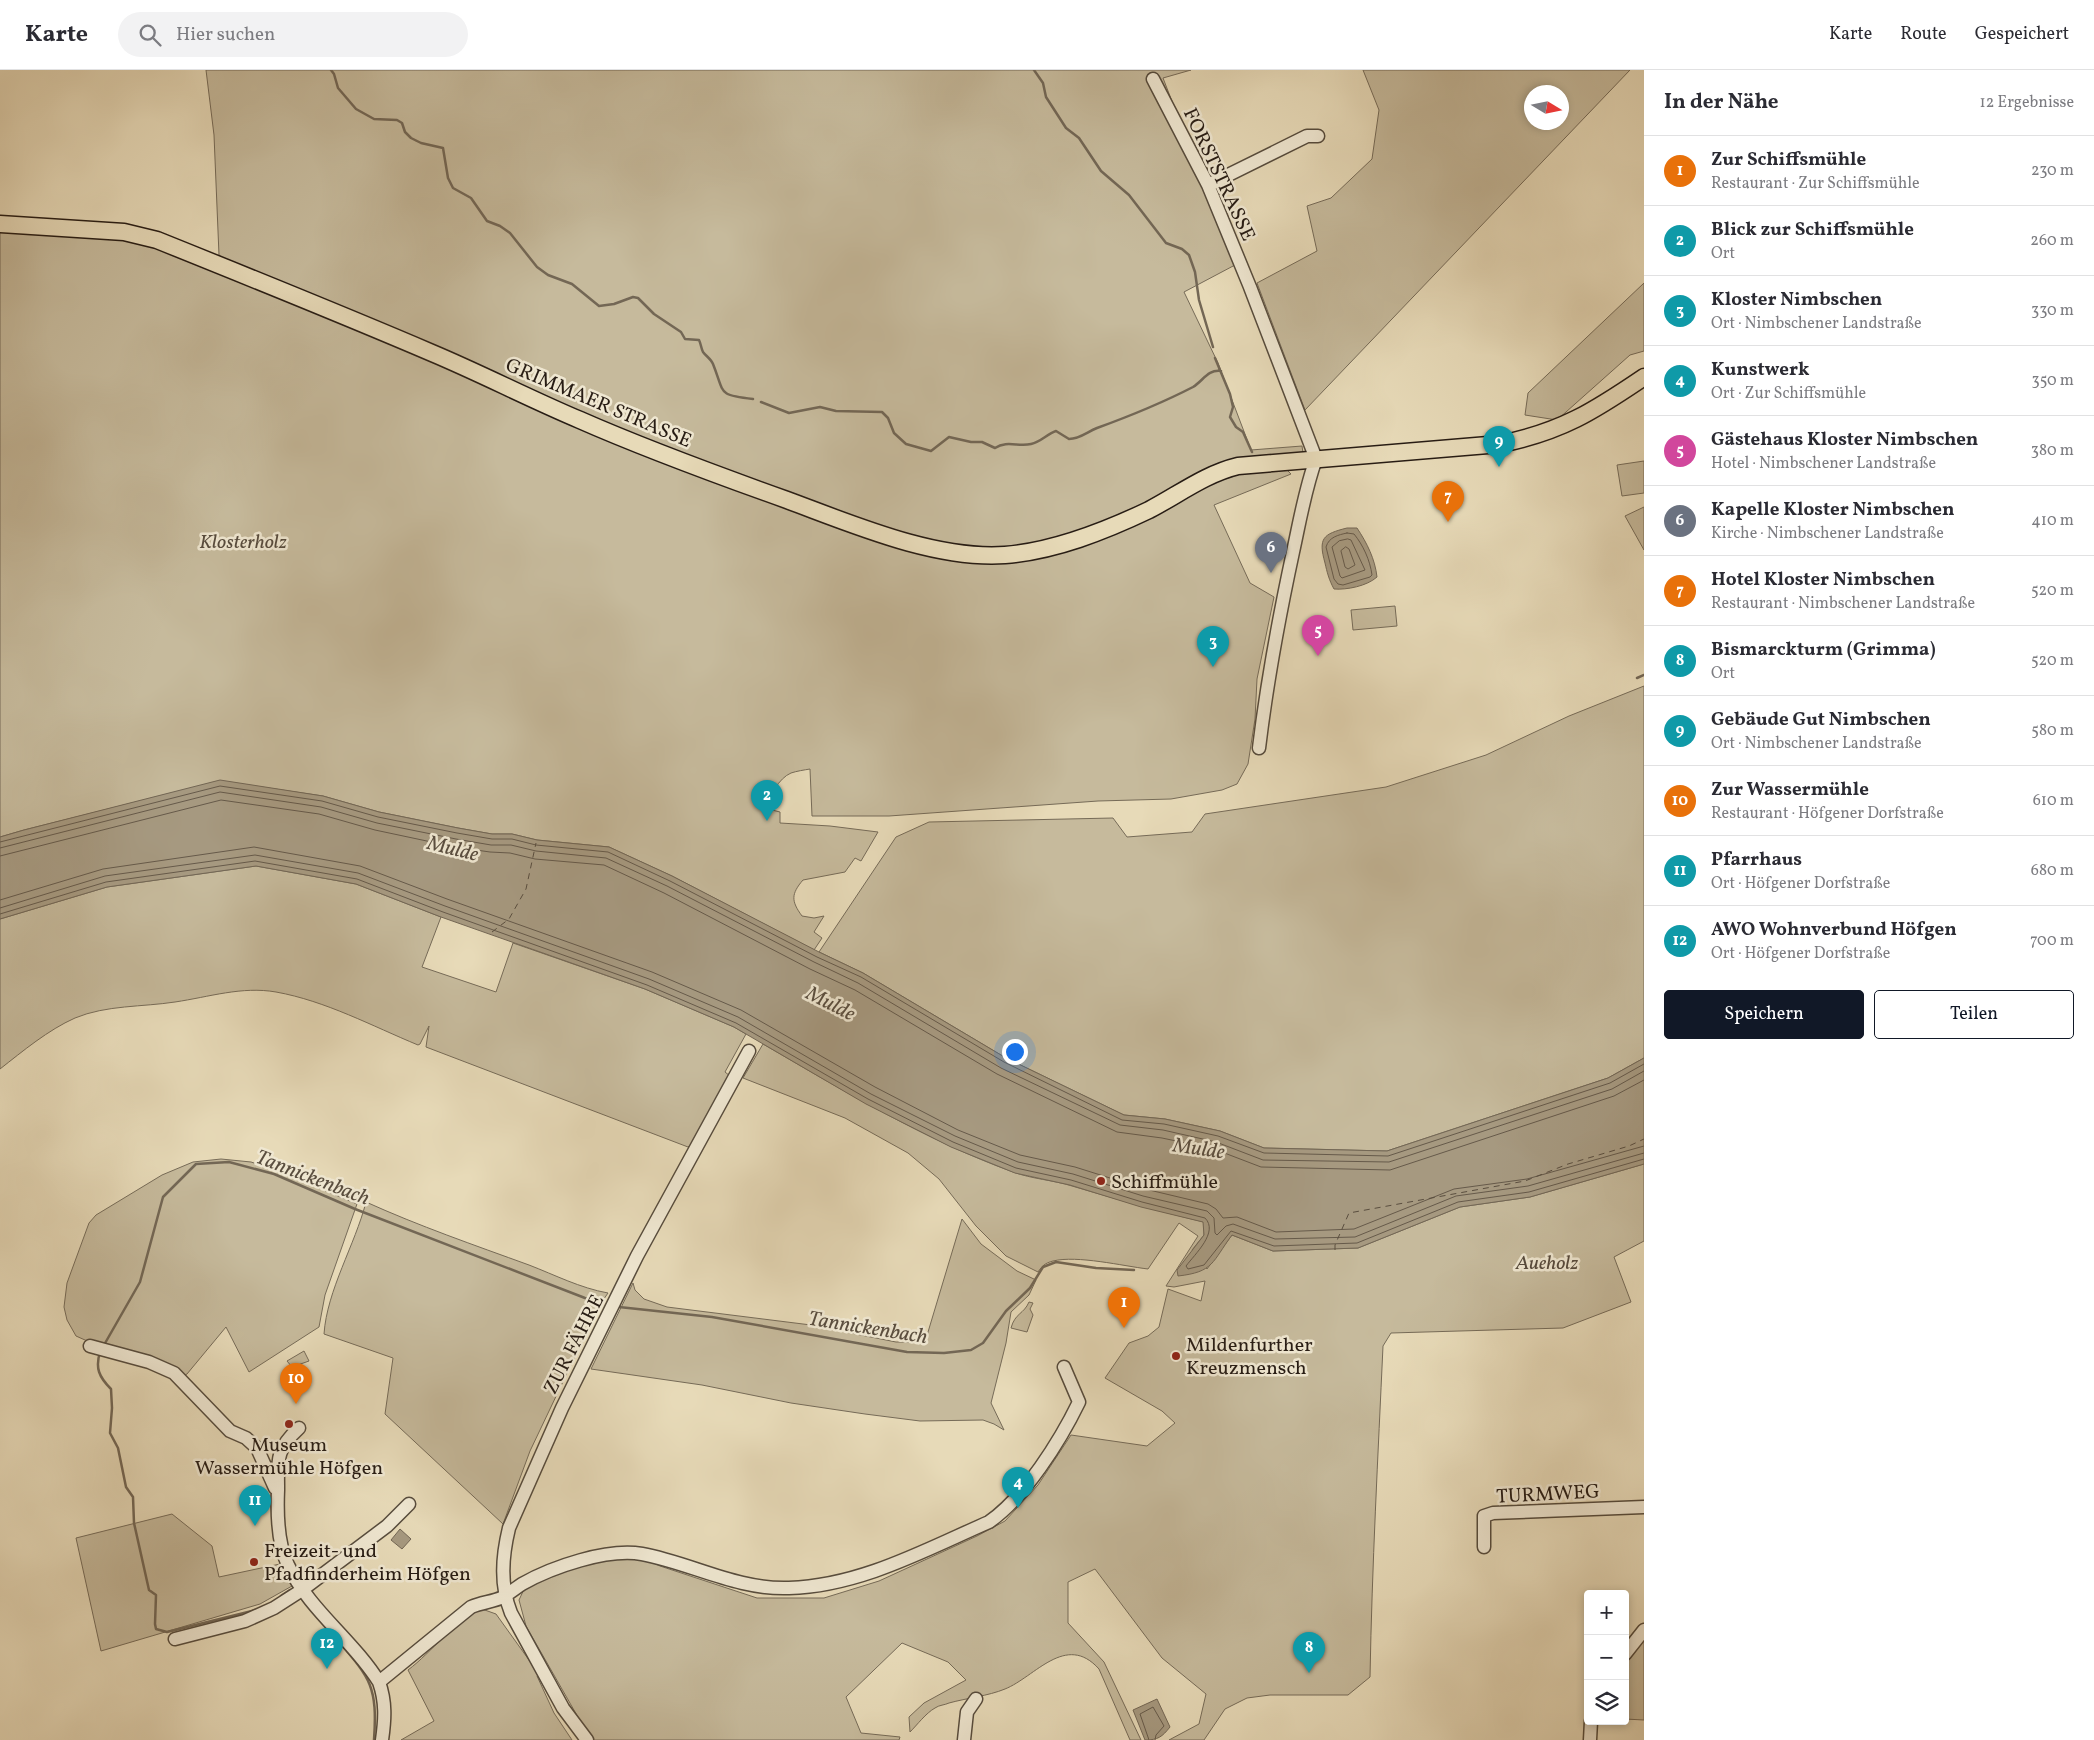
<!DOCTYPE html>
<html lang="de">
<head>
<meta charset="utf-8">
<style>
	:root { --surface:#fff; --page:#f2f2f3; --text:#2b2b33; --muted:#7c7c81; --line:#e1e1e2; --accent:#111827 }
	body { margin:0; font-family:Vollkorn,serif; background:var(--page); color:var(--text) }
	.controls { position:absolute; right:15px; bottom:15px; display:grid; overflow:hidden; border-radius:5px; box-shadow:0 2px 8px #0003 }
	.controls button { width:45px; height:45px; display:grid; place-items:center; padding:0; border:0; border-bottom:1px solid var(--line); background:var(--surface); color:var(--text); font:25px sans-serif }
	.compass { position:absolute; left:1524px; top:15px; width:45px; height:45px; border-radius:50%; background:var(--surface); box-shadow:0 2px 8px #0003; rotate:100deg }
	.you { position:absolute; left:1014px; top:981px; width:18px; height:18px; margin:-12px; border:4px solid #fff; border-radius:50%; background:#1a73e8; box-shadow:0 0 0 8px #1a73e833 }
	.badge { display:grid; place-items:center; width:32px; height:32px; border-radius:50%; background:var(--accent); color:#fff; font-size:16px; font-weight:700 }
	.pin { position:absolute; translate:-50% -41px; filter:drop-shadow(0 1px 2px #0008) }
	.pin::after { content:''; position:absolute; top:26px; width:18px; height:15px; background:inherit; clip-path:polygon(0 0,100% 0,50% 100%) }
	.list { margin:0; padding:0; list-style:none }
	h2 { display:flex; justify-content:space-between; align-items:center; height:65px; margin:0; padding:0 20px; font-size:21px }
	h2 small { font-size:16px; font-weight:400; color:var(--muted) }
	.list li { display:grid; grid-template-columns:32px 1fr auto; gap:15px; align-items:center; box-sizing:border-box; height:70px; padding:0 20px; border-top:1px solid var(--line) }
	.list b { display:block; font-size:19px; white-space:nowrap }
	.list p { margin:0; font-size:16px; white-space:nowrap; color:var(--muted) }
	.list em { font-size:16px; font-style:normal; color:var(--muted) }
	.actions { display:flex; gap:10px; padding:15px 20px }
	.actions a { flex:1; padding:11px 0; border:1px solid var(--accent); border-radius:5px; text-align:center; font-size:18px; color:var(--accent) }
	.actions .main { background:var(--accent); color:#fff }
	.icon { flex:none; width:28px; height:28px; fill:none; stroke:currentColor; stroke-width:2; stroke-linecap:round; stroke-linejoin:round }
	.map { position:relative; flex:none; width:1644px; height:1670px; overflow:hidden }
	header { display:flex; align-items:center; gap:30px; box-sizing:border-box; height:70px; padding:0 25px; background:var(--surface); border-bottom:1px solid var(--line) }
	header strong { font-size:24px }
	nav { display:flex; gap:28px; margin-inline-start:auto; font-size:18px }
	.search { width:350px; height:45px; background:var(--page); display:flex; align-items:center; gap:12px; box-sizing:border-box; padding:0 18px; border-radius:28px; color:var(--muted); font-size:19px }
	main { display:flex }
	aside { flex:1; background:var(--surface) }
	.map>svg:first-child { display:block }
</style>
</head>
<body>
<header>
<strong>Karte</strong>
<div class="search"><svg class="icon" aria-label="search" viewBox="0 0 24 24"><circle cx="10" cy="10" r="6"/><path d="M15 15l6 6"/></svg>Hier suchen</div>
<nav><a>Karte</a><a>Route</a><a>Gespeichert</a></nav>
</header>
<main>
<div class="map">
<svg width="1644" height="1670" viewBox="0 0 1644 1670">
	<rect width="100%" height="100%" fill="#e7dab8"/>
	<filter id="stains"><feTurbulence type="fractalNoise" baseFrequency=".004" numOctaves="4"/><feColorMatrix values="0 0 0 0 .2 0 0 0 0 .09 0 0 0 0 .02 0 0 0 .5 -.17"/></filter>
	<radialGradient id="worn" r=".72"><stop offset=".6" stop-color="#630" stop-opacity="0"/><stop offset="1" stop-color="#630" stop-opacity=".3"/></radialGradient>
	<!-- green -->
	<path fill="#c6ba9c" stroke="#766b58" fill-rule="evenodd" d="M206,0H1191L1163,8L1235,195L1184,222L1218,293L1251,380L1302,376L1303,383L1283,387L1148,435L1071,466L1017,478L940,476L718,401L235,198L219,185L214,65Z
		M1363,0H1630L1305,340L1257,213L1317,181L1307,136L1331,128L1372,89L1379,40ZM1532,22H1562V52H1532Z
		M0,159L136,169L861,461L1019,488L1225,404L1287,400L1291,404L1214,435L1250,513L1274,527L1257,609L1255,649L1248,694L1237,714L1222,720L1171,729L1098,731L889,746H812L810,699C804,700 797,701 791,703C779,708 768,727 768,739L780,742V753L830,756L878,762L861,791L855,788L845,802L803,810C791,824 791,831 802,846L814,848L824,846L814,862L822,868L814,880L672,806L609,777L537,770L512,764H492L458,758L379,742L323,726L220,711L24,760L0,767Z
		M1644,213V281L1630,285L1557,350L1525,345L1528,323Z
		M1644,391V423L1622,426L1617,395Z
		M1644,437V480L1625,446Z
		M1395,536L1397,556L1353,560L1351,540Z
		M1644,616V988L1608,1008L1387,1081L1264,1078L1220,1061L1165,1049L1124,1045L1006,988L863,903L819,882L896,767L929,752L1113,748L1127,767L1192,762L1205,744L1386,717L1486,685L1569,646Z
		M256,796L356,814L441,847L422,897L496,922L513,873L645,919L734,957L746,964L725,1002L735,1010L709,1057L688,1077L426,977L429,956L420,974L418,975C372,956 326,931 276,922C242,916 209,927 175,932C143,937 106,935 75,948C48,960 23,981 0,999V849L107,817Z
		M763,974C844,1021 925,1070 1013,1102C1032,1109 1053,1110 1072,1116C1116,1129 1158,1141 1204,1152V1165L1192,1180L1207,1199L1232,1165L1273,1181L1358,1178L1460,1137L1530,1127L1644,1094V1171L1614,1187L1631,1232L1563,1258L1391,1263L1383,1276C1378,1386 1372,1496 1370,1607L1348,1625H1270L1247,1628L1225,1639L1204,1670H1169L1199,1654L1206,1624L1162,1588L1095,1499L1068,1512V1553L1104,1592L1141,1670H1130L1099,1599C1066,1562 1035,1607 1005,1619C988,1626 967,1628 949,1633C945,1635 939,1635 935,1638C926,1643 917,1655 910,1662L909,1647L924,1633L966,1610L948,1592L902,1573L846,1627L861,1663L900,1667L899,1670H591L526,1556L519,1530L526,1515L586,1491L641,1487L660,1496L757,1528H824L879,1511L977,1466L1005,1451L1038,1415L1071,1365L1147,1376L1175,1353L1162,1341L1105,1308L1129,1273L1148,1266L1159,1257L1168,1219L1201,1231L1205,1211L1174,1217L1166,1216L1198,1166L1179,1153L1148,1199C1123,1196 1077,1185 1053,1191C1045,1193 1042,1196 1038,1202L1006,1186L976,1156L939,1109L908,1083L845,1048L743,1008Z
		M221,1089L251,1092L281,1102L357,1134L325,1225L319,1257L249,1302L226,1257L187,1304L183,1306L94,1274L76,1266L67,1250L64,1237L67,1213L89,1153L96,1145L162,1105L193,1092Z
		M366,1132C419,1156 474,1175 529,1195C555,1205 580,1218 608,1223L599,1236L530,1381L503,1454L385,1344L393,1288L324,1264C327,1220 355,1175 366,1132Z
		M962,1149L981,1174L1017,1201L1036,1210L1029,1225L1011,1242L1006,1273L991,1333L1004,1360L994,1354L983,1350L920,1351L865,1344L791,1333L702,1315L591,1299L633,1213L635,1220L644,1229L667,1237L811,1255L896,1272H925Z
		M1029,1232L1033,1233L1030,1239L1033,1245L1027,1262L1011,1258C1015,1243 1024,1244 1029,1232Z
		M304,1281L309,1291L292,1297L287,1291Z
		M172,1444L212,1476L219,1507L280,1494L292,1516L260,1534L101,1581L76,1468Z
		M482,1539L496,1544L539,1604L537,1606L554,1643L572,1670H401L434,1651L408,1600C432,1582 454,1551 482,1539Z
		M1644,1569V1650L1625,1649V1593Z"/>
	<!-- water -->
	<path fill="#a69980" stroke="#736755" d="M1347,458H1357C1367,473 1375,489 1377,507C1367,516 1347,520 1334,519C1329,510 1327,502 1325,493C1318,468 1323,464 1347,458Z
		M220,710L323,726L379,742L458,758L492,764H512L537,770L609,777L672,806L819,882L863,903L1006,988L1124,1045L1165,1049L1220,1061L1264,1078L1387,1081L1608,1008L1644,988V1094L1530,1127L1460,1137L1358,1178L1273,1181L1232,1165C1212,1192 1214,1202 1178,1206L1177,1200L1204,1165L1203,1152L1141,1137L1070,1115L1015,1103L951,1077L866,1034L734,957L645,919L441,847L356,814L256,796L107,817L0,849V767L24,760Z
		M400,1459L411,1469L402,1479L391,1470Z
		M1157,1629L1170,1657C1162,1667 1158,1670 1145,1670L1133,1640Z"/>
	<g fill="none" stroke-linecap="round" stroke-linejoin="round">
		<!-- shore -->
		<path stroke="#665a4a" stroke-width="1" d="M1347,463L1354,464C1363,475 1370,490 1372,505L1370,507L1343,515L1338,514L1334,509L1326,477C1329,467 1338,465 1347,463Z
			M1348,469L1351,470L1365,500L1342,508L1340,506L1332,477L1339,471Z
			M1346,477L1349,479L1355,495L1348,499L1345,497L1341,481Z
			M0,772L220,716L322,731L378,747L457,763L492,769H512L536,775L608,782L670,811L817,887L861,907L1004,992L1122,1050L1164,1054L1218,1066L1264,1083L1388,1086L1610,1013L1644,994
			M0,778L220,722L321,737L377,753L456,769L491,775H511L536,781L606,788L667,816L814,892L858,913L1001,998L1120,1055L1163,1060L1216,1072L1263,1090L1389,1092L1612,1019L1644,1001
			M0,786L221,730L319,744L375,760L455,777L490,782L510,783L535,789L604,795L664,823L810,899L855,920L997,1004L1117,1062L1162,1068L1214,1079L1261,1097L1390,1100L1614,1026L1644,1010
			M0,830L103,799L254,777L360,796L447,829L652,902L741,940L875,1017L958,1060L1020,1085L1075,1097L1145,1119L1208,1134L1216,1139L1223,1148L1237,1147L1276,1162L1354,1159L1454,1119L1527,1109L1644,1076
			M0,838L105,806L255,785L358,803L445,836L649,909L738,947L871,1024L955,1066L1018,1092L1073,1104L1143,1126L1207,1141L1214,1148L1215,1163L1217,1165L1226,1156L1233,1154L1275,1169L1355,1167L1456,1126L1528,1116L1644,1083
			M0,844L106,812L255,791L357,809L443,842L647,915L736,953L868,1029L953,1072L1016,1098L1071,1110L1142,1132L1205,1148C1219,1162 1195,1184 1186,1196L1188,1199L1204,1195L1231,1161L1274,1176L1357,1173L1458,1132L1529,1122L1644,1089
			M1149,1670L1140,1644L1153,1637L1164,1656L1156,1665L1155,1670"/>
		<!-- stream -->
		<path stroke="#736755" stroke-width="2.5" d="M331,0L334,4L338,18L356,39L374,49L397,50L402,53L405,62L411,68L421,73L443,78L448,108L453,118L471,128L487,151L500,156L510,163L537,197L548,205L572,214L599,236L614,234L633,227L638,228L654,244L681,262L685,269L699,270C701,274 701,278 703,282C706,286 711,289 713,294C725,324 717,325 753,329
			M1034,0L1043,13L1046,27L1066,58L1079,68L1101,101L1129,125L1166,173L1182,179L1189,185L1195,202L1199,230L1213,277
			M1215,288L1230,324L1233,337L1230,347L1236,357L1243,362L1252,382
			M761,332L789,343L820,337L836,341L882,342L888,348L894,363L906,374L931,381L949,367L971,372H982L995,378C1007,370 1018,377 1031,374C1041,372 1047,364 1056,361L1069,369C1080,369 1087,362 1097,358C1130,346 1162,333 1193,317C1203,311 1208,299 1221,301
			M1637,608L1644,605
			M619,1237L712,1247L907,1282L944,1283L971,1280L983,1273L1006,1241L1030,1218L1043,1197L1056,1192L1096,1198L1134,1200
			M104,1275L140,1212L163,1127L196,1094L229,1092L274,1104L355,1139L585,1228L603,1232
			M100,1282C95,1298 99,1307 111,1319L112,1338L110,1363L118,1378L126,1417L133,1427L134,1453L149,1520L156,1525L155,1554L156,1559L167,1562L256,1540
			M281,1526L290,1520
			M333,1565C369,1607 378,1613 374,1670"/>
		<!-- ferry -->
		<path stroke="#5a4e3f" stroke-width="1" stroke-dasharray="6 5" stroke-linecap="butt" d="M492,862L509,849L526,819L536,773
			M1335,1180V1175L1349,1143L1525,1111L1568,1094L1629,1076L1644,1069"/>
		<defs>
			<path id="minor" d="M1153,9L1208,115L1250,217L1316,389C1305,419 1300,450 1293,482C1279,547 1267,612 1259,678
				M1208,115L1307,66H1318
				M90,1276L149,1292L174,1303L230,1361L246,1368L257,1378L275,1418
				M299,1358C275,1380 278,1391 278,1420C277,1443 277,1473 288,1495C309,1540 353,1570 379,1612C386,1632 385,1649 382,1670
				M1484,1477V1446L1493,1443L1644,1437
				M175,1569L245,1551L274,1538L302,1520L387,1456L409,1434
				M1625,1584L1644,1560
				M379,1612L471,1537C482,1532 493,1532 503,1527C510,1523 516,1518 522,1514C552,1497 607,1478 642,1484C691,1493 737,1520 789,1518C860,1516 925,1480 989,1452C1025,1427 1060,1371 1079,1332L1064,1297
				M587,1670L563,1638L511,1543C500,1515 502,1487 509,1458L562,1338L637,1186L749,981
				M964,1670L967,1642L976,1629
				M1590,1670L1591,1651"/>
			<path id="major" d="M0,154L124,162L157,170C249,207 341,244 432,283C482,304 530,329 580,350C648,380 717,405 787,430C852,454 935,490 1005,485C1055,481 1105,461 1149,440C1178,425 1205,404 1238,396L1500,374C1561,362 1594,341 1644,307"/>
		</defs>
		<!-- minor casing -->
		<use href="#minor" stroke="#574c3d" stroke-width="15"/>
		<!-- major casing -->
		<use href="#major" stroke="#271c14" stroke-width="19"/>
		<!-- minor -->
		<use href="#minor" stroke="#efe7d1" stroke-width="12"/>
		<!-- major -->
		<use href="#major" stroke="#e7dab8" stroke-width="16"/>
	</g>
	<!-- markers -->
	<g fill="#8f2418" stroke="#efe7d1" stroke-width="2">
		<circle cx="1101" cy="1111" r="5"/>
		<circle cx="1176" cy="1286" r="5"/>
		<circle cx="289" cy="1354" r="5"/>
		<circle cx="254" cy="1492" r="5"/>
	</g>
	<g text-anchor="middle" stroke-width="5" stroke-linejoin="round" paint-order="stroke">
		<!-- street labels -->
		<g font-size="20" fill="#271c14" stroke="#efe7d1">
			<text transform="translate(1220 104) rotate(65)" y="7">FORSTSTRASSE</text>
			<text transform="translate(599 332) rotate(23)" y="7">GRIMMAER STRASSE</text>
			<text transform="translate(573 1274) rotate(-63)" y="7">ZUR FÄHRE</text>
			<text transform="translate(1548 1423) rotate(-3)" y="7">TURMWEG</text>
		</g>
		<!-- park labels -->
		<g font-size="20" font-style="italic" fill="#574b3d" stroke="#efe7d1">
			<text x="243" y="478">Klosterholz</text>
			<text x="1547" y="1199">Aueholz</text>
		</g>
		<!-- poi labels -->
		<g font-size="20" fill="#271c14" stroke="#efe7d1" text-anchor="start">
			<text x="1111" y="1118">Schiffmühle</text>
			<text x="1186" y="1281">Mildenfurther<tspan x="1186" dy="23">Kreuzmensch</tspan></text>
			<text x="289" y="1381" text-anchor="middle">Museum<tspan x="289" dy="23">Wassermühle Höfgen</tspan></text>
			<text x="264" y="1487">Freizeit- und<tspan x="264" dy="23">Pfadfinderheim Höfgen</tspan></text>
		</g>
		<!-- water labels -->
		<g font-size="21" font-style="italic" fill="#5a4e3f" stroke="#efe7d1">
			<text transform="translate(453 778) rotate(14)" y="7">Mulde</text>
			<text transform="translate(831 933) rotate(27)" y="7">Mulde</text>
			<text transform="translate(1199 1078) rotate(8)" y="7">Mulde</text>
			<text transform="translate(313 1107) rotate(21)" y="7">Tannickenbach</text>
			<text transform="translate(868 1257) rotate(9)" y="7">Tannickenbach</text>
		</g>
	</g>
	<rect width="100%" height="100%" filter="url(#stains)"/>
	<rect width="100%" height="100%" fill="url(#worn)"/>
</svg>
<div class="controls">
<button>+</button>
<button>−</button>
<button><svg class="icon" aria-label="layers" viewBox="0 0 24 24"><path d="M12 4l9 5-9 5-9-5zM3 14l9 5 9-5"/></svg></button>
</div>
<svg class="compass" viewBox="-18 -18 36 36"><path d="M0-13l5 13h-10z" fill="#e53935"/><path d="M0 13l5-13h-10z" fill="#7c7c81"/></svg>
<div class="you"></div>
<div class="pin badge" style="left:1124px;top:1258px;background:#e8710a">1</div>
<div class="pin badge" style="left:767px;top:751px;background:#0f9aa8">2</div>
<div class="pin badge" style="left:1213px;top:597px;background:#0f9aa8">3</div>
<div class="pin badge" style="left:1018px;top:1438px;background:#0f9aa8">4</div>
<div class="pin badge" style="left:1318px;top:586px;background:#d1479c">5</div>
<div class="pin badge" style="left:1271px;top:503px;background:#6b7280">6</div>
<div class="pin badge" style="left:1448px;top:452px;background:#e8710a">7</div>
<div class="pin badge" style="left:1309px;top:1603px;background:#0f9aa8">8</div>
<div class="pin badge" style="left:1499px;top:397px;background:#0f9aa8">9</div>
<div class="pin badge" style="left:296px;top:1334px;background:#e8710a">10</div>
<div class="pin badge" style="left:255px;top:1456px;background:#0f9aa8">11</div>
<div class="pin badge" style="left:327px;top:1599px;background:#0f9aa8">12</div>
</div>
<aside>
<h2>In der Nähe<small>12 Ergebnisse</small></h2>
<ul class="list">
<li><span class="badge" style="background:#e8710a">1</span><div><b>Zur Schiffsmühle</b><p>Restaurant · Zur Schiffsmühle</p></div><em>230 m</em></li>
<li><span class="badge" style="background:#0f9aa8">2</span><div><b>Blick zur Schiffsmühle</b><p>Ort</p></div><em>260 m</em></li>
<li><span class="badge" style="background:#0f9aa8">3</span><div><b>Kloster Nimbschen</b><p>Ort · Nimbschener Landstraße</p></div><em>330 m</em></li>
<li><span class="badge" style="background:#0f9aa8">4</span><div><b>Kunstwerk</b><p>Ort · Zur Schiffsmühle</p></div><em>350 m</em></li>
<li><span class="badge" style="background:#d1479c">5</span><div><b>Gästehaus Kloster Nimbschen</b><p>Hotel · Nimbschener Landstraße</p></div><em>380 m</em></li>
<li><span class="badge" style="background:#6b7280">6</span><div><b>Kapelle Kloster Nimbschen</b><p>Kirche · Nimbschener Landstraße</p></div><em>410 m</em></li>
<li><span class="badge" style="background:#e8710a">7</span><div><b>Hotel Kloster Nimbschen</b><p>Restaurant · Nimbschener Landstraße</p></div><em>520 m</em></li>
<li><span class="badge" style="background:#0f9aa8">8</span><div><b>Bismarckturm (Grimma)</b><p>Ort</p></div><em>520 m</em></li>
<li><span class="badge" style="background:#0f9aa8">9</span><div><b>Gebäude Gut Nimbschen</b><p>Ort · Nimbschener Landstraße</p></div><em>580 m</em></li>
<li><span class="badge" style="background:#e8710a">10</span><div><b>Zur Wassermühle</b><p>Restaurant · Höfgener Dorfstraße</p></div><em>610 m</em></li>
<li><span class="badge" style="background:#0f9aa8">11</span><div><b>Pfarrhaus</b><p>Ort · Höfgener Dorfstraße</p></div><em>680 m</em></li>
<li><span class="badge" style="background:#0f9aa8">12</span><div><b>AWO Wohnverbund Höfgen</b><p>Ort · Höfgener Dorfstraße</p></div><em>700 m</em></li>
</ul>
<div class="actions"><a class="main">Speichern</a><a>Teilen</a></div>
</aside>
</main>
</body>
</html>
